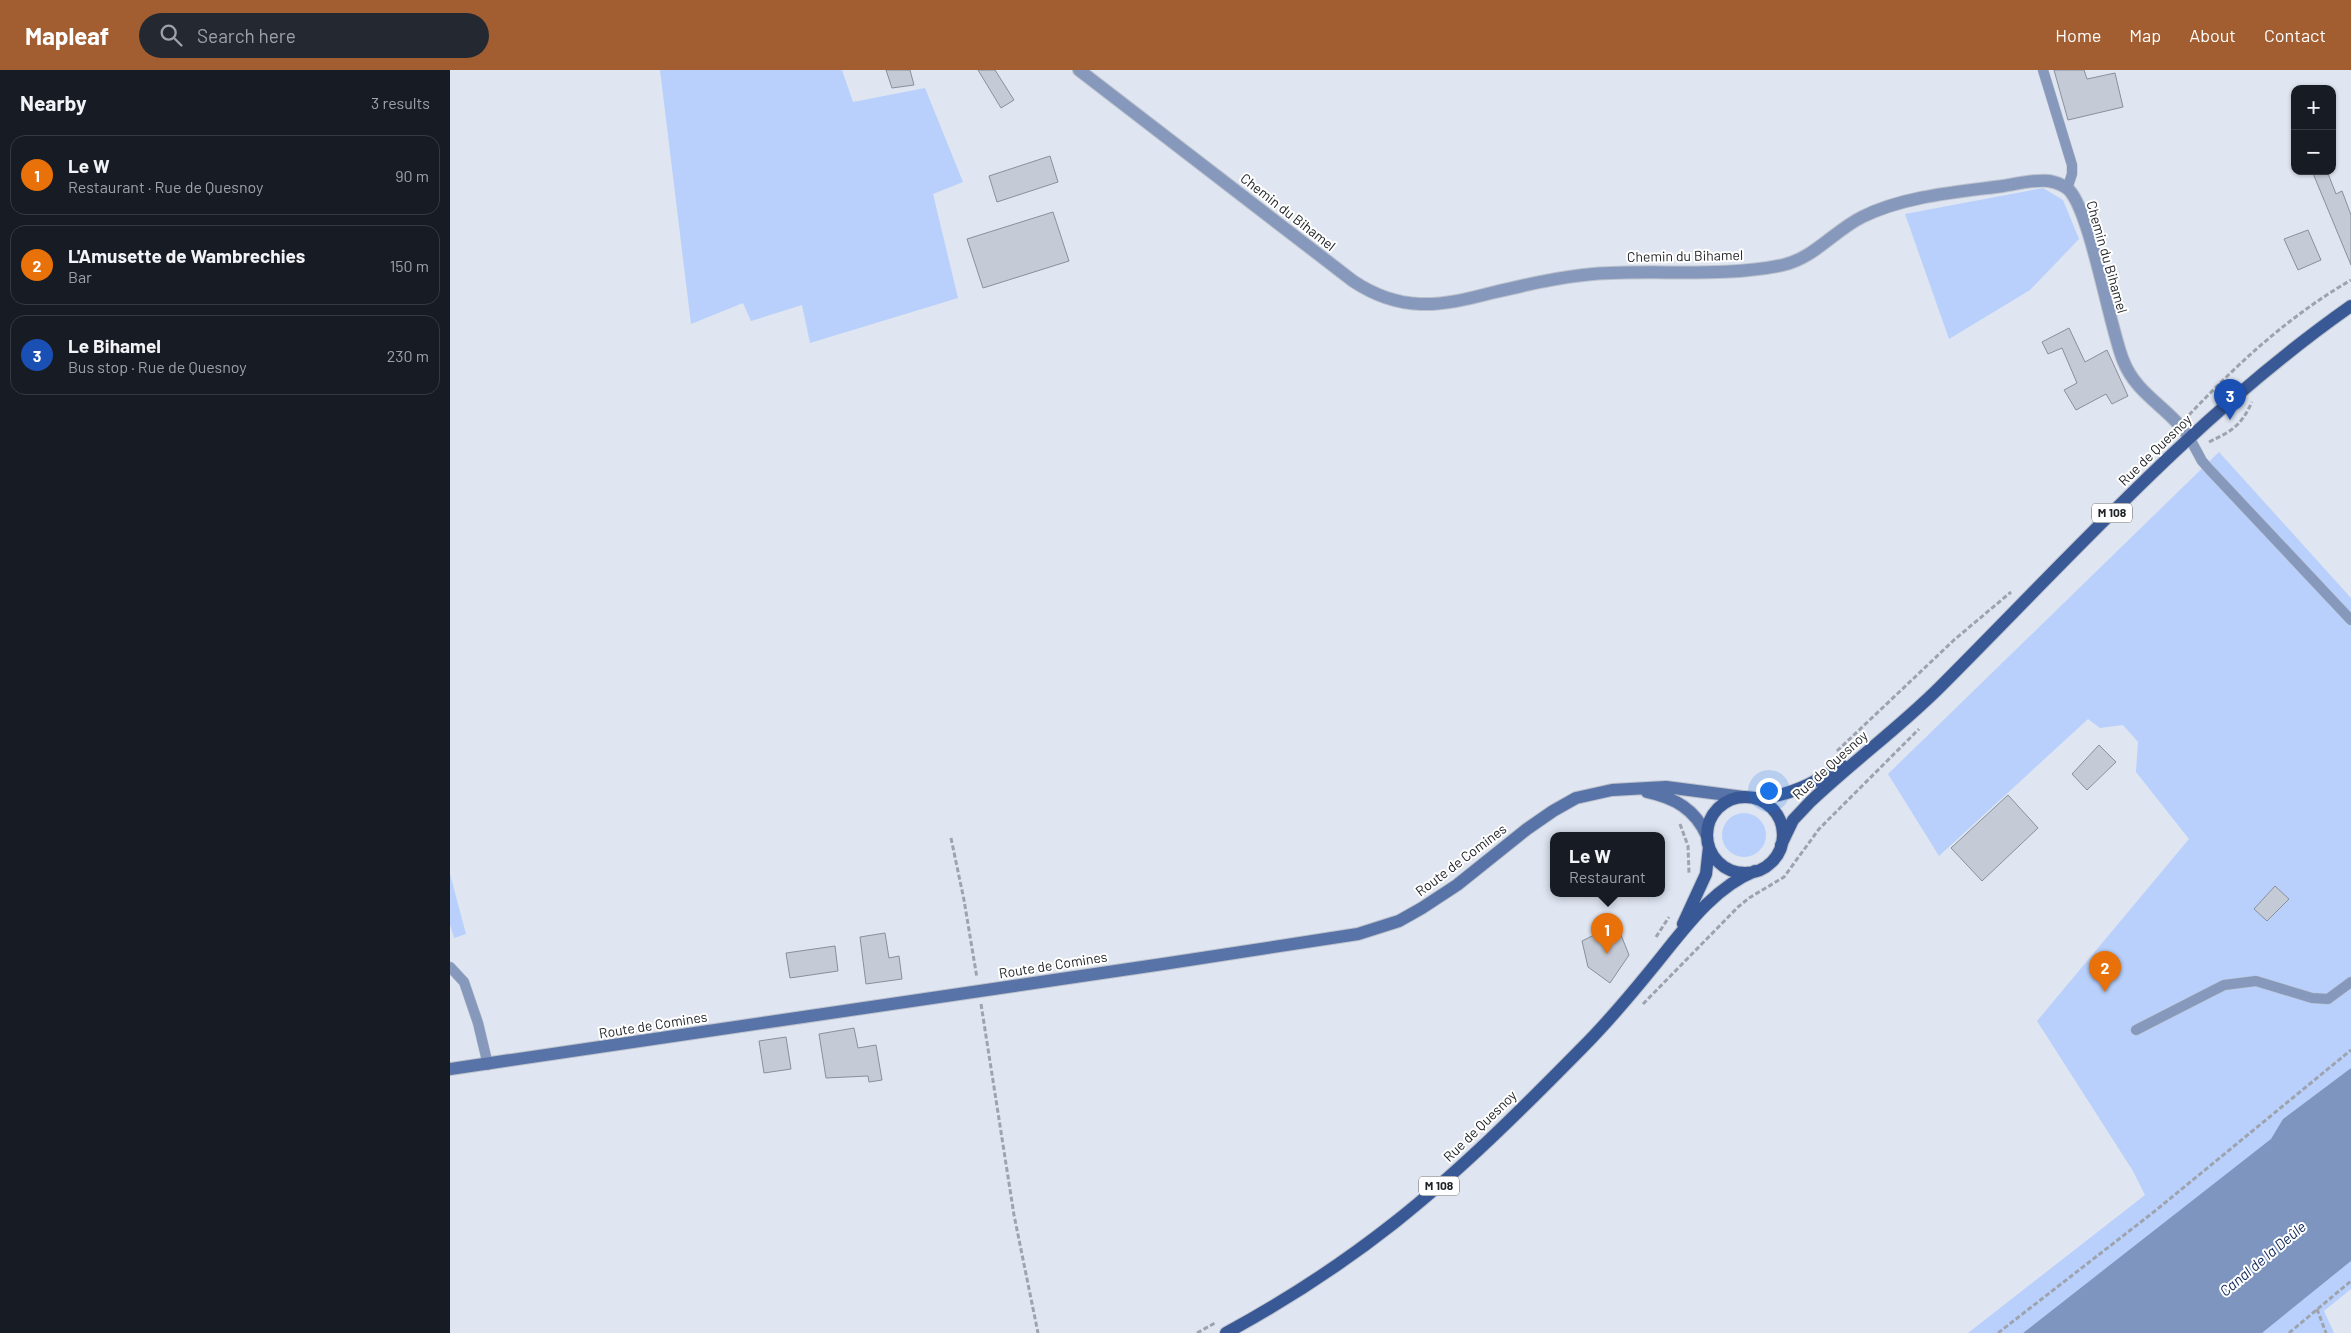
<!DOCTYPE html>
<html lang="en">
<head>
<meta charset="utf-8">
<style>
	:root { --surface:#171b24; --page:#242831; --text:#f1f3f6; --muted:#9ea1a6; --line:#363941; --accent:#a25e30 }
	body { margin:0; font-family:Barlow,sans-serif; background:var(--page); color:var(--text) }
	.controls { position:absolute; right:15px; top:15px; display:grid; overflow:hidden; border-radius:10px; box-shadow:0 1px 4px #0004 }
	.controls button { width:45px; height:45px; display:grid; place-items:center; padding:0; border:0; border-bottom:1px solid var(--line); background:var(--surface); color:var(--text); font:25px sans-serif }
	.you { position:absolute; left:1318px; top:720px; width:18px; height:18px; margin:-12px; border:4px solid #fff; border-radius:50%; background:#1a73e8; box-shadow:0 0 0 8px #1a73e833 }
	.badge { display:grid; place-items:center; width:32px; height:32px; border-radius:50%; background:var(--accent); color:#fff; font-size:16px; font-weight:700 }
	.pin { position:absolute; translate:-50% -41px; filter:drop-shadow(0 1px 2px #0008) }
	.pin::after { content:''; position:absolute; top:26px; width:18px; height:15px; background:inherit; clip-path:polygon(0 0,100% 0,50% 100%) }
	.popup { position:absolute; left:1100px; top:762px; width:115px; height:65px; box-sizing:border-box; display:grid; place-content:center; border-radius:10px; background:var(--surface); filter:drop-shadow(0 1px 4px #0005); font-size:16px; white-space:nowrap; color:var(--muted) }
	.popup b { font-size:19px; color:var(--text) }
	.popup::after { content:''; position:absolute; left:50%; top:100%; margin-left:-10px; border:10px solid transparent; border-top-color:var(--surface) }
	.list { margin:0; padding:0; list-style:none }
	h2 { display:flex; justify-content:space-between; align-items:center; height:65px; margin:0; padding:0 20px; font-size:21px }
	h2 small { font-size:16px; font-weight:400; color:var(--muted) }
	.list li { display:grid; grid-template-columns:32px 1fr auto; gap:15px; align-items:center; box-sizing:border-box; height:80px; margin:0 10px 10px; padding:0 10px; border:1px solid var(--line); border-radius:15px }
	.list b { display:block; font-size:19px; white-space:nowrap }
	.list p { margin:0; font-size:16px; white-space:nowrap; color:var(--muted) }
	.list em { font-size:16px; font-style:normal; color:var(--muted) }
	.icon { flex:none; width:28px; height:28px; fill:none; stroke:currentColor; stroke-width:2; stroke-linecap:round; stroke-linejoin:round }
	.map { position:relative; flex:none; width:1901px; height:1263px; overflow:hidden }
	header { display:flex; align-items:center; gap:30px; box-sizing:border-box; height:70px; padding:0 25px; background:var(--accent); color:#fff }
	header strong { font-size:24px }
	nav { display:flex; gap:28px; margin-inline-start:auto; font-size:18px }
	.search { width:350px; height:45px; background:var(--page); display:flex; align-items:center; gap:12px; box-sizing:border-box; padding:0 18px; border-radius:28px; color:var(--muted); font-size:19px }
	main { display:flex }
	aside { flex:1; background:var(--surface) }
	.map>svg:first-child { display:block }
</style>
</head>
<body>
<header>
<strong>Mapleaf</strong>
<div class="search"><svg class="icon" aria-label="search" viewBox="0 0 24 24"><circle cx="10" cy="10" r="6"/><path d="M15 15l6 6"/></svg>Search here</div>
<nav><a>Home</a><a>Map</a><a>About</a><a>Contact</a></nav>
</header>
<main>
<aside>
<h2>Nearby<small>3 results</small></h2>
<ul class="list">
<li><span class="badge" style="background:#e8710a">1</span><div><b>Le W</b><p>Restaurant · Rue de Quesnoy</p></div><em>90 m</em></li>
<li><span class="badge" style="background:#e8710a">2</span><div><b>L'Amusette de Wambrechies</b><p>Bar</p></div><em>150 m</em></li>
<li><span class="badge" style="background:#1a4fb4">3</span><div><b>Le Bihamel</b><p>Bus stop · Rue de Quesnoy</p></div><em>230 m</em></li>
</ul>
</aside>
<div class="map">
<svg width="1901" height="1263" viewBox="0 0 1901 1263">
	<rect width="100%" height="100%" fill="#dfe5f1"/>
	<!-- green -->
	<path fill="#b8d0fb" d="M210,0H392L403,32L475,18L513,112L483,124L508,228L360,273L352,235L301,251L293,233L241,254Z
		M1593,118L1613,130L1629,169L1580,220L1499,269L1455,144Z
		M1769,382L1901,528V998L1833,1049L1822,1069L1573,1263H1518L1695,1125L1683,1101L1587,951L1739,769L1686,702L1688,672L1673,655L1650,658L1638,649L1489,786L1438,704Z
		M1272 765a22 22 0 1 1 44 0a22 22 0 1 1-44 0Z
		M0,804L16,864L4,868L0,854Z
		M1901,1191V1219L1874,1241L1884,1263H1812Z"/>
	<!-- water -->
	<path fill="#7e95bf" d="M1901,998V1191L1812,1263H1573L1821,1069L1833,1049Z"/>
	<!-- building -->
	<path fill="#c4cbd6" stroke="#8a909a" d="M436,0H460L464,15L442,18Z
		M528,0H545L564,30L551,38Z
		M1604,0H1634L1637,9L1665,3L1673,37L1618,50Z
		M600,86L608,112L547,132L539,106Z
		M1862,101H1877L1886,124L1892,121L1901,145V195Z
		M603,142L619,191L533,218L517,169Z
		M1858,160L1871,190L1848,200L1834,169Z
		M1619,258L1635,292L1657,280L1678,326L1662,334L1656,324L1626,340L1614,320L1627,313L1612,278L1598,284L1592,272Z
		M1649,675L1666,692L1637,720L1622,704Z
		M1558,725L1588,758L1532,811L1501,778Z
		M1825,816L1839,829L1817,851L1804,839Z
		M1169,860L1179,885L1160,913L1138,897L1132,871L1150,862L1153,868Z
		M435,863L439,888L449,886L452,909L416,914L410,867Z
		M385,876L388,901L340,908L336,883Z
		M404,958L408,978L426,975L432,1010L419,1012L418,1006L376,1008L369,964Z
		M336,967L341,999L314,1003L309,971Z"/>
	<g fill="none" stroke-linecap="round" stroke-linejoin="round">
		<defs>
			<path id="lane" d="M1593,0L1622,95V104L1617,119
				M1739,367L1752,391L1759,399L1901,550
				M0,897L14,912L28,953L38,995
				M1686,960L1774,915L1806,911L1862,928L1878,929L1901,912"/>
			<path id="street" d="M629,0L903,211C924,225 945,233 970,234C994,235 1018,229 1041,223C1075,215 1109,207 1143,204C1206,199 1271,208 1333,195C1364,188 1384,161 1412,147C1454,126 1507,122 1553,116C1567,114 1584,109 1599,111C1605,112 1613,115 1618,119C1640,139 1659,255 1673,290C1686,325 1720,338 1739,367"/>
			<path id="secondary" d="M1197,722C1225,728 1245,739 1257,766
				M0,999L713,894L908,864L949,851L972,838L1007,815L1077,759L1103,741L1126,728L1162,720L1216,717L1293,727"/>
			<path id="primary" d="M1257 765a38 38 0 1 1 76 0a38 38 0 1 1-76 0Z
				M1305,728C1337,728 1366,712 1392,695
				M1331,775L1343,750L1360,732C1402,692 1449,658 1490,617C1622,485 1747,344 1901,236
				M1233,854L1256,804L1259,777
				M776,1263C835,1231 892,1194 944,1153C1011,1100 1072,1039 1132,978C1156,954 1178,928 1200,901C1230,865 1260,819 1305,801"/>
		</defs>
		<!-- lane casing -->
		<use href="#lane" stroke="#bcc2cc" stroke-width="11"/>
		<!-- street casing -->
		<use href="#street" stroke="#bcc2cc" stroke-width="14"/>
		<!-- secondary casing -->
		<use href="#secondary" stroke="#bcc2cc" stroke-width="14"/>
		<!-- primary casing -->
		<use href="#primary" stroke="#bcc2cc" stroke-width="14"/>
		<!-- path -->
		<path stroke="#9ea3ad" stroke-width="3" stroke-dasharray="5 2.5" stroke-linecap="butt" d="M1739,345C1788,293 1839,246 1901,210
			M1759,372C1783,360 1790,357 1802,332
			M1387,681L1504,570L1561,522
			M1230,754L1238,776L1239,803
			M501,768L514,830L527,908
			M1206,867L1219,847
			M531,934L564,1145L588,1263
			M1193,934L1288,837L1299,828L1334,807L1369,759L1469,659
			M1867,1239L1876,1263
			M747,1263L765,1253
			M1548,1263L1705,1141L1901,980
			M1839,1263L1901,1211"/>
		<!-- lane -->
		<use href="#lane" stroke="#8699bd" stroke-width="10"/>
		<!-- street -->
		<use href="#street" stroke="#8699bd" stroke-width="12"/>
		<!-- secondary -->
		<use href="#secondary" stroke="#5873a7" stroke-width="12"/>
		<!-- primary -->
		<use href="#primary" stroke="#385896" stroke-width="12"/>
	</g>
	<g text-anchor="middle" stroke-width="4" stroke-linejoin="round" paint-order="stroke">
		<!-- shield labels -->
		<g fill="#fff" stroke="#626466" stroke-width="1">
			<rect x="1642" y="433.5" width="40" height="19" rx="4"/>
			<rect x="969" y="1106.5" width="40" height="19" rx="4"/>
		</g>
		<g font-size="12" font-weight="bold" fill="#1e2125">
			<text x="1662" y="447">M 108</text>
			<text x="989" y="1120">M 108</text>
		</g>
		<!-- street labels -->
		<g font-size="14" fill="#1e2125" stroke="#fff">
			<text transform="translate(838 142) rotate(38)" y="5">Chemin du Bihamel</text>
			<text transform="translate(1235 186) rotate(-1)" y="5">Chemin du Bihamel</text>
			<text transform="translate(1657 187) rotate(74)" y="5">Chemin du Bihamel</text>
			<text transform="translate(1705 380) rotate(-44)" y="5">Rue de Quesnoy</text>
			<text transform="translate(1380 695) rotate(-42)" y="5">Rue de Quesnoy</text>
			<text transform="translate(1011 790) rotate(-37)" y="5">Route de Comines</text>
			<text transform="translate(603 895) rotate(-9)" y="5">Route de Comines</text>
			<text transform="translate(203 955) rotate(-9)" y="5">Route de Comines</text>
			<text transform="translate(1030 1056) rotate(-44)" y="5">Rue de Quesnoy</text>
		</g>
		<!-- water labels -->
		<g font-size="15" font-style="italic" fill="#0d2659" stroke="#fff">
			<text transform="translate(1813 1189) rotate(-40)" y="5">Canal de la Deûle</text>
		</g>
	</g>
</svg>
<div class="controls">
<button>+</button>
<button>−</button>
</div>
<div class="you"></div>
<div class="pin badge" style="left:1157px;top:884px;background:#e8710a">1</div>
<div class="popup"><b>Le W</b>Restaurant</div>
<div class="pin badge" style="left:1655px;top:922px;background:#e8710a">2</div>
<div class="pin badge" style="left:1780px;top:350px;background:#1a4fb4">3</div>
</div>
</main>
</body>
</html>
